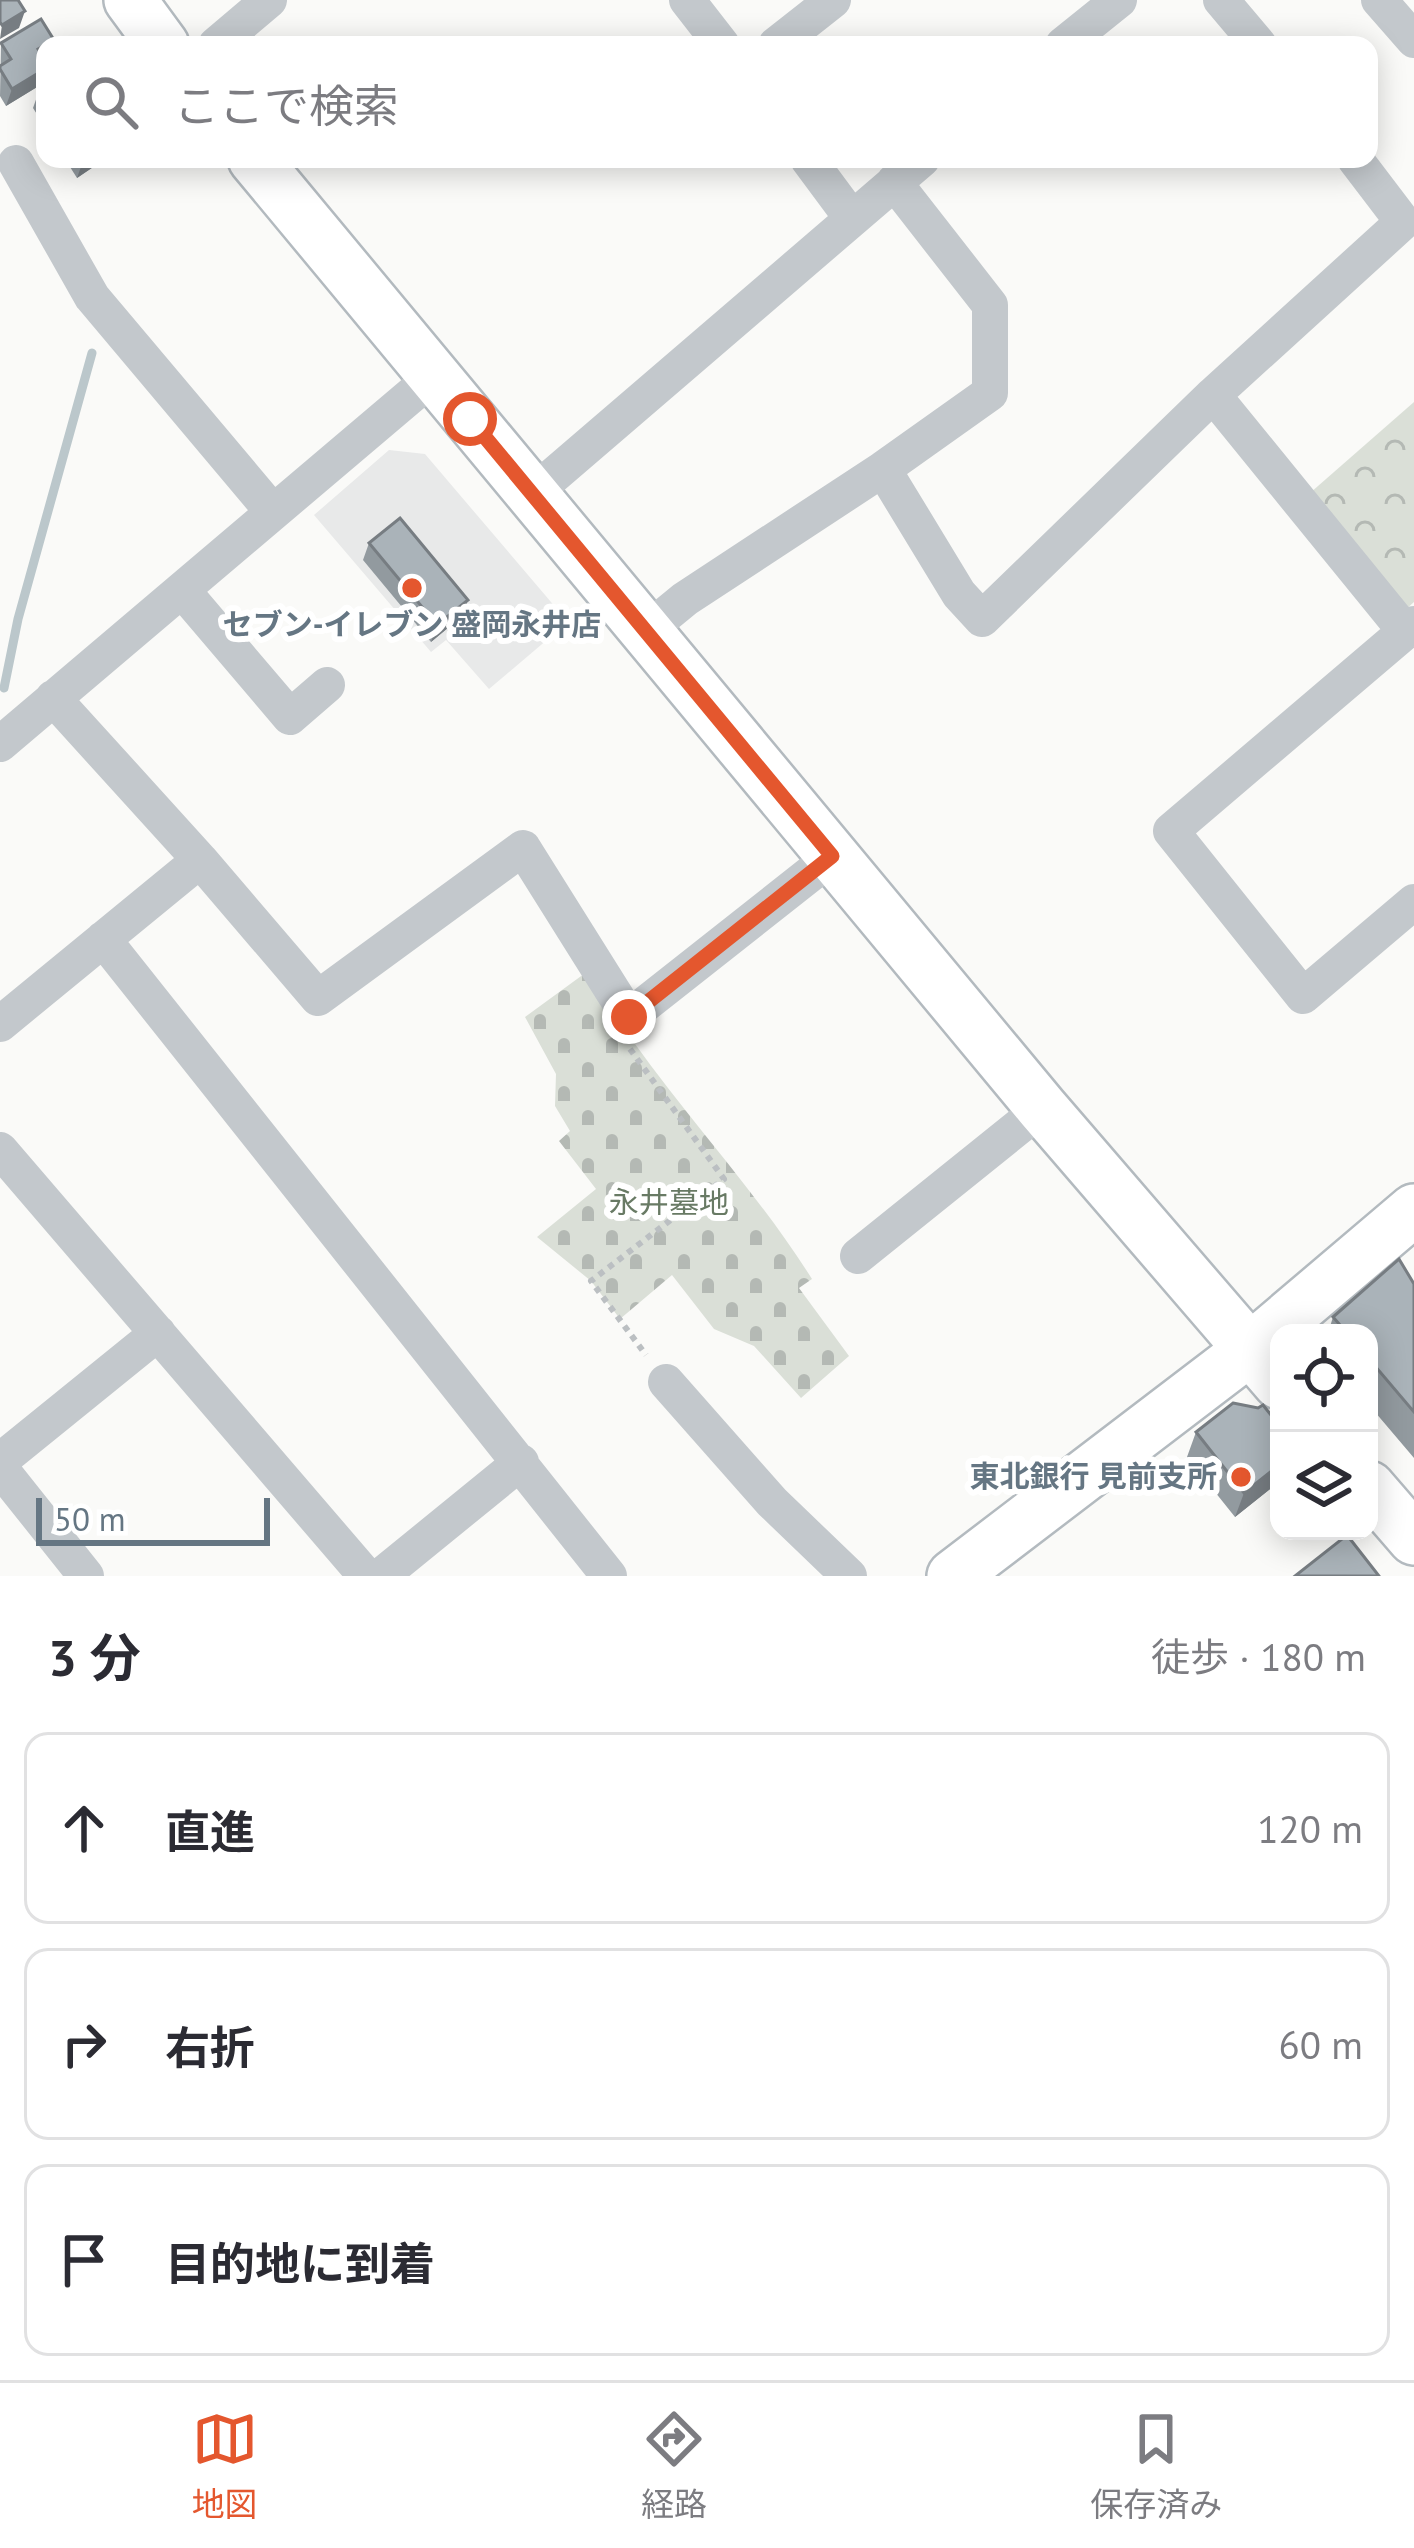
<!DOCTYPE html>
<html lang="ja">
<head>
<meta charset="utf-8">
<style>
	:root { --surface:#fff; --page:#f7f7f7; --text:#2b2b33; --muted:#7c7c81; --line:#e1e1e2; --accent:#e4572e }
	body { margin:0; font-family:"PT Sans","Noto Sans JP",sans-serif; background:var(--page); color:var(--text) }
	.controls { position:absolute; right:36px; bottom:36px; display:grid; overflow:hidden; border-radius:24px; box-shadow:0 6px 30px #0003 }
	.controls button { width:108px; height:108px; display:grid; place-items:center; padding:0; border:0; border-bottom:3px solid var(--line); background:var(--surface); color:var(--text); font:60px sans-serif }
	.scale { position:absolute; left:36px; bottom:30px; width:234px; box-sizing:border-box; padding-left:12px; border:6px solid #657683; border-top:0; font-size:33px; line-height:42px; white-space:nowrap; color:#657683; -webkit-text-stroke:9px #fff; paint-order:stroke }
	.stop { position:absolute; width:36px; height:36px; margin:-27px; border:9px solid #e4572e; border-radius:50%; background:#fff }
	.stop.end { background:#e4572e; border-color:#fff; box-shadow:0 3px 12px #0008 }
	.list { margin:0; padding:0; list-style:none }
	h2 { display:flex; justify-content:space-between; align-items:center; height:156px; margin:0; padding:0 48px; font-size:51px }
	h2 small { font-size:39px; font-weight:400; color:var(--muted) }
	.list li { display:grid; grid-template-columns:78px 1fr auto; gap:36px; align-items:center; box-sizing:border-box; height:192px; margin:0 24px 24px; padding:0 24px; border:3px solid var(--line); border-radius:24px }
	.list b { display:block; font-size:45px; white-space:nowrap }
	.list em { font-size:39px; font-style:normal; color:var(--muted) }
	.icon { flex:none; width:66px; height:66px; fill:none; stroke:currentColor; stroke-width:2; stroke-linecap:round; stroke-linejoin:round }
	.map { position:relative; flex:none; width:1414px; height:1576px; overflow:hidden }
	.search { position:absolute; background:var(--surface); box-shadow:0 6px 30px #0003; left:36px; right:36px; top:36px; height:132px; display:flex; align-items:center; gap:30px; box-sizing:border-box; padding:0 42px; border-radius:24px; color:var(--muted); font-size:45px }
	.sheet { height:804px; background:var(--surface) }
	nav { display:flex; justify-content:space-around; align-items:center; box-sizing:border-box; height:168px; border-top:3px solid var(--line); background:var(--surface); font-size:33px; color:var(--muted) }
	nav a { display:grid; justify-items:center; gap:6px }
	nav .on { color:var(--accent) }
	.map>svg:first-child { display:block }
</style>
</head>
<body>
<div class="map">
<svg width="1414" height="1576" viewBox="0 0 1414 1576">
	<defs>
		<pattern id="forest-crowns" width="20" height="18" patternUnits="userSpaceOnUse" patternTransform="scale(3)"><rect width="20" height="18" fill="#dadfd7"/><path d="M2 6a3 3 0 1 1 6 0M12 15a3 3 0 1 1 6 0" fill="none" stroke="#b4b9b4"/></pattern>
		<pattern id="cemetery-stones" width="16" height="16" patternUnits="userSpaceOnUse" patternTransform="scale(3)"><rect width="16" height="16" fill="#dadfd7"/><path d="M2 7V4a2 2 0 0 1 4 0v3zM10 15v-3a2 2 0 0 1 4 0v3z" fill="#b4b9b4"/></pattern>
	</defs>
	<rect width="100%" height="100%" fill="#fafaf8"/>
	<!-- built -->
	<path fill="#e8e9e9" d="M389,450L425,454L568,622L489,689L446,640L431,652L314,515Z"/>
	<!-- forest -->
	<path fill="url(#forest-crowns)" d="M1414,402V602L1404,611L1310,493Z"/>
	<!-- cemetery -->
	<path fill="url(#cemetery-stones)" d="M588,971C650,1081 744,1171 812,1279L799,1288L849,1356L801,1398L754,1346L714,1329L672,1275L620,1319L591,1281L537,1237L596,1189L559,1141L570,1131L555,1106L556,1074L525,1017Z"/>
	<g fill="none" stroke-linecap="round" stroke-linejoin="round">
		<!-- stream -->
		<path stroke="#bbc7cb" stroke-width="9" d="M4,688L18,619L92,353"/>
		<defs>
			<path id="secondary" d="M130,0L163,45
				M254,159L1042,1108L1279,1383
				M1369,1487L1414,1539
				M953,1576L1248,1351L1414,1210"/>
		</defs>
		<!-- secondary casing -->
		<use href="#secondary" stroke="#b3babf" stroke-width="56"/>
		<!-- path -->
		<path stroke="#bbbfc2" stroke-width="6" stroke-dasharray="6 6" stroke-linecap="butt" d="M630,1049L724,1179L591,1281L646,1355"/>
		<!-- street -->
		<path stroke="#c3c8cc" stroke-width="36" d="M687,0L722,45
			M1221,0L1259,45
			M1379,0L1414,40
			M216,45L269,0
			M776,45L833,0
			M1063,45L1119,0
			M808,159L851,217
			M1355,159L1403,222L1213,395L1405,631
			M16,163L92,297L273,512
			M883,469L990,393V305L894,182
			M532,494L922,159
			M182,590L290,717L327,685
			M1414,624L1171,831L1303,996L1414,902
			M646,631L685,599L883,469L959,594L982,619L1213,395
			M53,698L200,860L318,998L523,848L629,1017L833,856
			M0,744L434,376
			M103,939L609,1576
			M0,1024L200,860
			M0,1150L366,1576
			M858,1256L1042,1108
			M666,1382L772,1502L849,1576
			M0,1461L158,1333
			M0,1468L86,1576
			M381,1576L521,1462"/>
		<!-- secondary -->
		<use href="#secondary" stroke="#fff" stroke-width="51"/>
	</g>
	<!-- wall -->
	<path fill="#929a9f" d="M54,40L52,45H45L42,84L6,106L0,96L1,43Z
		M45,87V127L33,108L39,91Z
		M65,159H105L77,178Z
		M369,543L468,600L461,617L431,642L363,560Z
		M1414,1284V1458L1369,1405V1333H1328L1333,1317Z
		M1279,1425V1482L1235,1517L1187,1457L1196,1432Z"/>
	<!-- shaded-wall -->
	<path fill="#777d82" d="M25,11L19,28L0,39L2,25Z
		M54,40L52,45H45V58L32,66L38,49Z
		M45,69L42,84L6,106L12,89Z
		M86,159H105L77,178L83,161Z
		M468,600L461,617L431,642L437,625Z
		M1279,1465V1482L1235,1517L1244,1493Z"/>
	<!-- building -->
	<path fill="#aab3b9" stroke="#777d82" stroke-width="3" d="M0,0H18L25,11L2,25L0,22Z
		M41,19L54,40L38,49L45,61V69L12,89L0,69V66L11,59L1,43Z
		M400,518L468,600L437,625L369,543Z
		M1399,1259L1414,1284V1412L1369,1359V1333H1347L1333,1317Z
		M1233,1403L1258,1408L1263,1405L1279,1425V1465L1244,1493L1196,1432Z
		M1347,1535L1379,1576H1295Z"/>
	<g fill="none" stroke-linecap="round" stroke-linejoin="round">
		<!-- route -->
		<path stroke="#e4572e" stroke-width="15" d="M470,419L832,856L629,1017"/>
	</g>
	<!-- markers -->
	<g fill="#e4572e" stroke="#fff" stroke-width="4.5">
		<circle cx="412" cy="588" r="12"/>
		<circle cx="1241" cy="1477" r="12"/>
	</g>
	<g text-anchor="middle" stroke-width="12" stroke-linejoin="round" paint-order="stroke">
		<!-- poi labels -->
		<g font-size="30" font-weight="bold" fill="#657683" stroke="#fff">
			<text x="412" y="635">セブン-イレブン 盛岡永井店</text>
			<text x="1217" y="1487" text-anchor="end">東北銀行 見前支所</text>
		</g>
		<!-- park labels -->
		<g font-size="30" fill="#687a64" stroke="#fff">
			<text x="669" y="1213">永井墓地</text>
		</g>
	</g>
</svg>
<div class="controls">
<button><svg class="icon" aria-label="locate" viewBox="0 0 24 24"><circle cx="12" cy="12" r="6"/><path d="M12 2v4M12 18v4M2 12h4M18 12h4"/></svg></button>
<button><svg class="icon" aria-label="layers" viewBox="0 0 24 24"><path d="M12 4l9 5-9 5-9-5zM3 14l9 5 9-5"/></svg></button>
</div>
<div class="scale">50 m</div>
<div class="stop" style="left:470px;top:419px"></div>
<div class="stop end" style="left:629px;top:1017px"></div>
<div class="search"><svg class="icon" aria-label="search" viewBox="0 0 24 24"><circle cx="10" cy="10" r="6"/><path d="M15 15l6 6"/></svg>ここで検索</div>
</div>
<section class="sheet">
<h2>3 分<small>徒歩 · 180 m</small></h2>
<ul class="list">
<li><svg class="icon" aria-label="ahead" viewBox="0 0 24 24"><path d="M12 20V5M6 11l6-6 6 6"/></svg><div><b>直進</b></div><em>120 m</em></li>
<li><svg class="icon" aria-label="right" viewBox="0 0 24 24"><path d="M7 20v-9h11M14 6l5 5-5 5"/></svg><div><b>右折</b></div><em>60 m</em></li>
<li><svg class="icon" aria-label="arrive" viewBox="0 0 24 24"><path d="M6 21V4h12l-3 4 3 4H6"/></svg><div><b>目的地に到着</b></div></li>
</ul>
</section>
<nav>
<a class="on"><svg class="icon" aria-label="map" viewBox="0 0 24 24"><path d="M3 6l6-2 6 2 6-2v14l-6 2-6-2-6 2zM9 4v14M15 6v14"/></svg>地図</a>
<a><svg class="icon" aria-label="directions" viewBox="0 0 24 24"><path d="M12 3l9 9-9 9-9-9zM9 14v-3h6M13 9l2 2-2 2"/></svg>経路</a>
<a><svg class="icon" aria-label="saved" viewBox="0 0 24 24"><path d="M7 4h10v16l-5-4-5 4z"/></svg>保存済み</a>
</nav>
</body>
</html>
